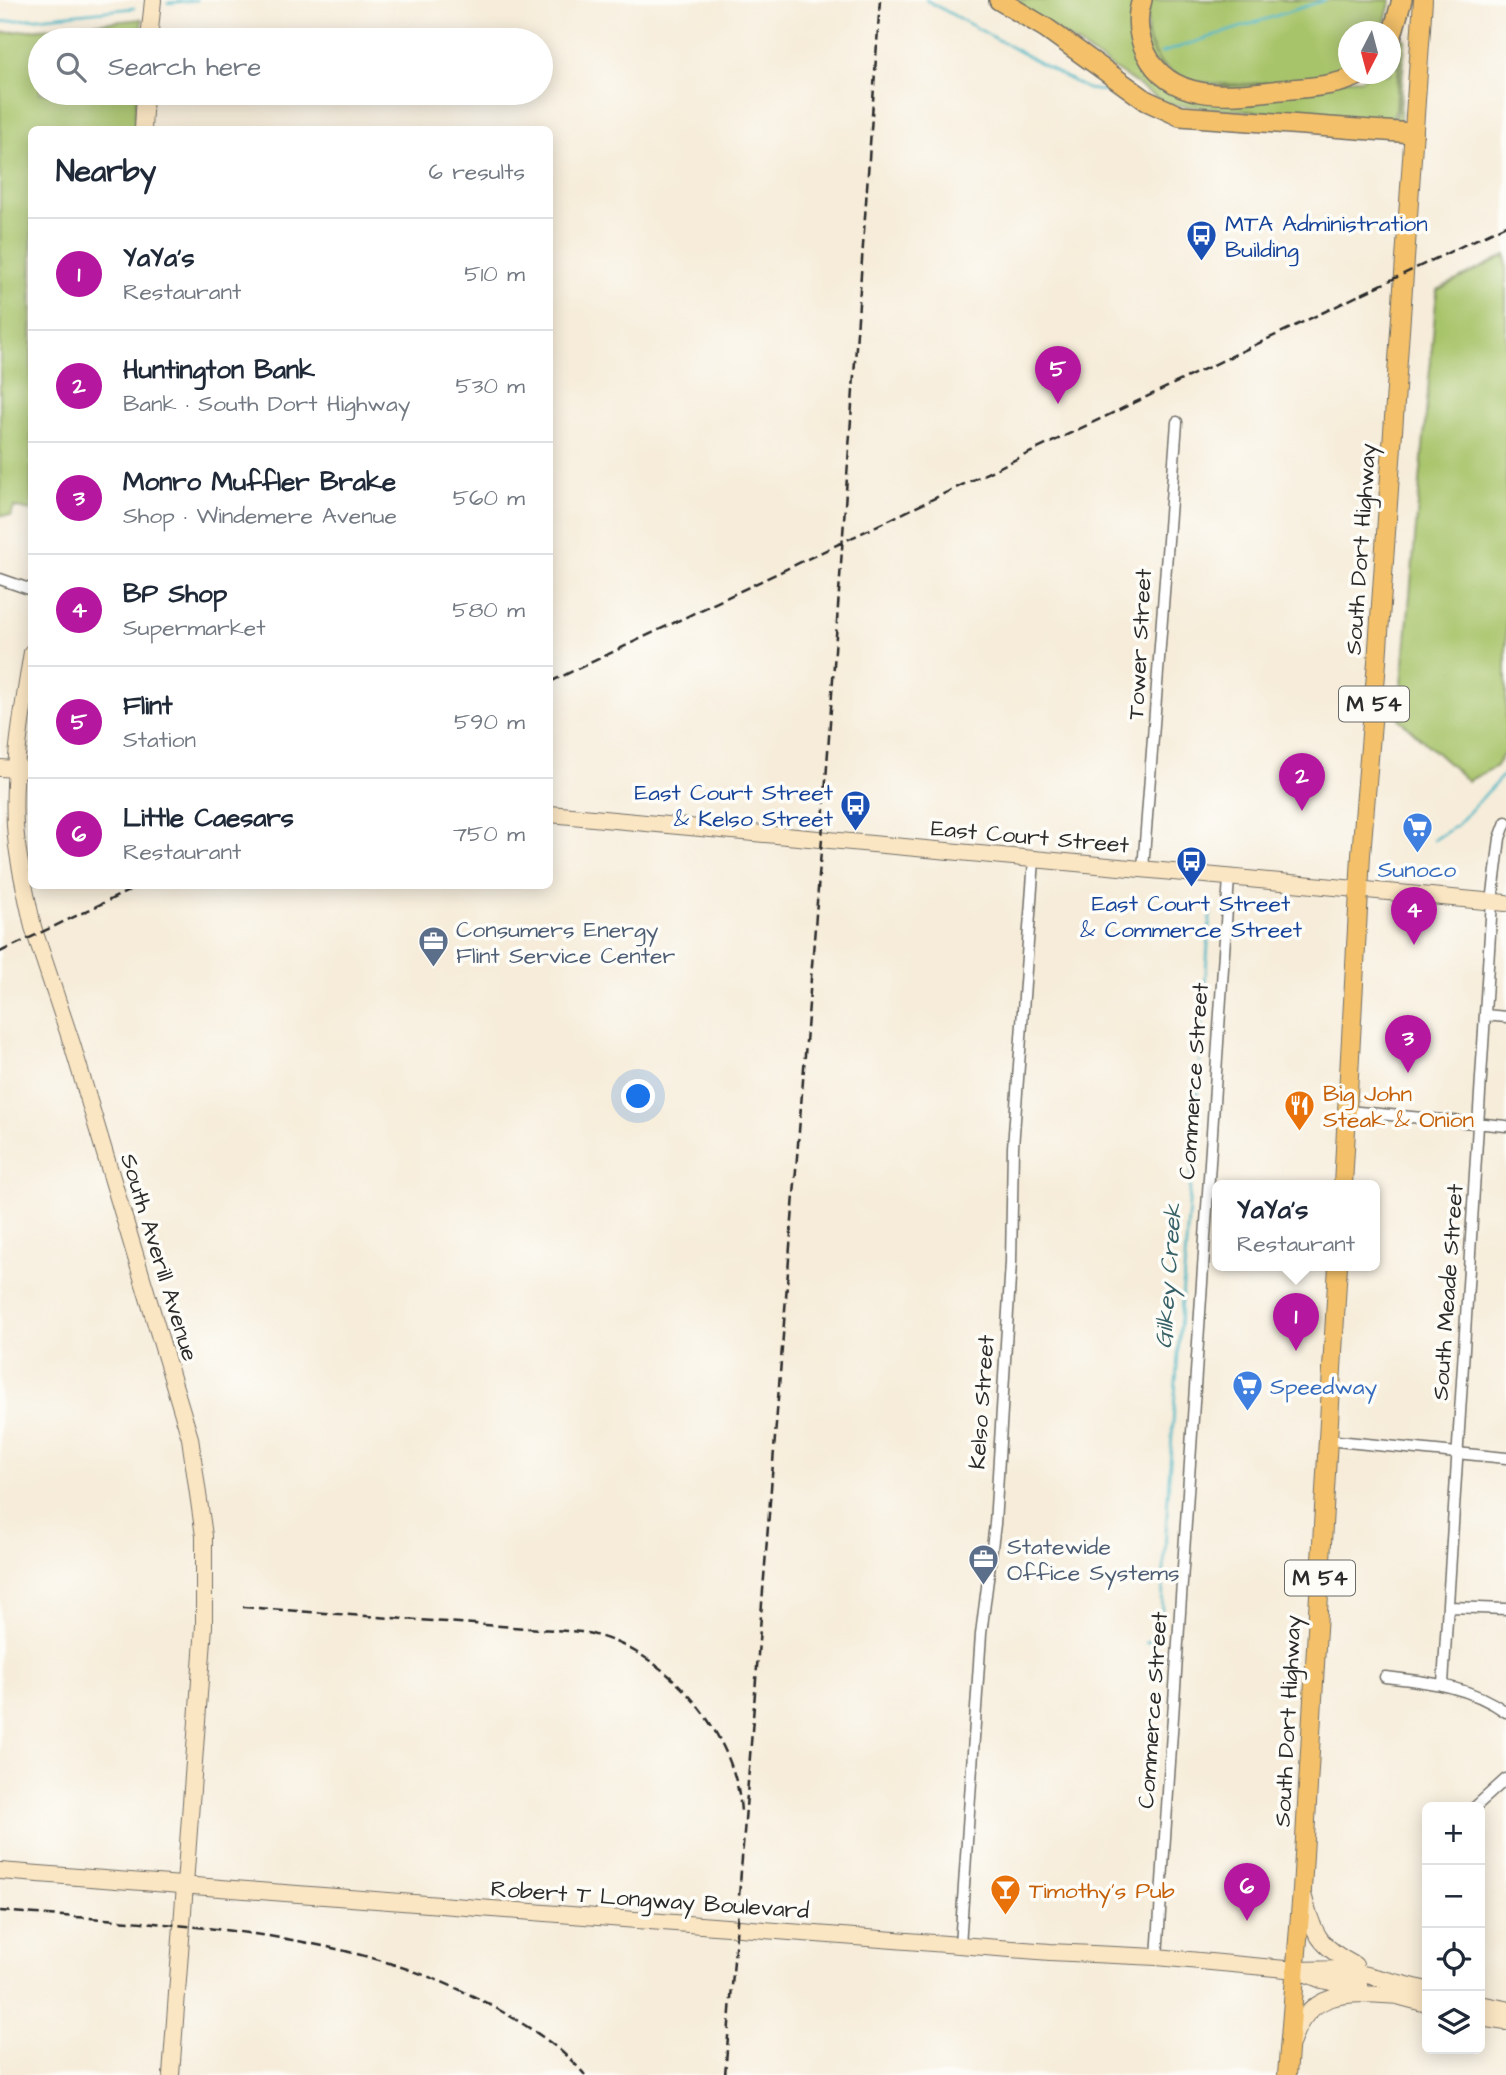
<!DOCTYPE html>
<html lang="en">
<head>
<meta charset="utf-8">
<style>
	:root { --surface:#fff; --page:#f2f2f3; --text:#1f2937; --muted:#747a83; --line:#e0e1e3; --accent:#b5179e }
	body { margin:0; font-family:"Architects Daughter",sans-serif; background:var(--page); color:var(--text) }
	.controls { position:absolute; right:21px; bottom:21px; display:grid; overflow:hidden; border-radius:10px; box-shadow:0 4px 18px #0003 }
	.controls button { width:63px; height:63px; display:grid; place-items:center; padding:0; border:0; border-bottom:2px solid var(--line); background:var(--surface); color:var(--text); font:35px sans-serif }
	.compass { position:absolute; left:1338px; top:21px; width:63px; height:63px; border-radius:50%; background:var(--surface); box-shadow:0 4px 18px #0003; rotate:186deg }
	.you { position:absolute; left:639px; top:1097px; width:24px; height:24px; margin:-18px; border:5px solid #fff; border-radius:50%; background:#1a73e8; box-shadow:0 0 0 10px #1a73e833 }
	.badge { display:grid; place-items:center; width:46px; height:46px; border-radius:50%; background:var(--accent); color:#fff; font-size:23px; font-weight:700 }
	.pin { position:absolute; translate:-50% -58px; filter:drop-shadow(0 2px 4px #0008) }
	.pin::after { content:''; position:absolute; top:37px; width:24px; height:21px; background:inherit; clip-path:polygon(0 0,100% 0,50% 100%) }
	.popup { position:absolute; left:1212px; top:1180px; width:168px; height:91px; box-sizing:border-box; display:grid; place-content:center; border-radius:10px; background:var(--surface); filter:drop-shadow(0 2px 5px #0005); font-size:23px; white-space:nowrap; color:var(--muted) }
	.popup b { font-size:26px; color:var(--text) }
	.popup::after { content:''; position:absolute; left:50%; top:100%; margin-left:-14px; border:14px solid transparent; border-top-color:var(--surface) }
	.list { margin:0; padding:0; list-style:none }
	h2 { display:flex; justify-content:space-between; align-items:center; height:91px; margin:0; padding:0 28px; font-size:30px }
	h2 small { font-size:23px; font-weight:400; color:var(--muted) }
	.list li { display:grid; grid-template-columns:46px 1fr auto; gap:21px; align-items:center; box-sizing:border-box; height:112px; padding:0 28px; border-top:2px solid var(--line) }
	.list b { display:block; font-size:26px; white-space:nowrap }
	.list p { margin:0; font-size:23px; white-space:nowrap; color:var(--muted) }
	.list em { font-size:23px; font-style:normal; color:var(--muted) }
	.icon { flex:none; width:38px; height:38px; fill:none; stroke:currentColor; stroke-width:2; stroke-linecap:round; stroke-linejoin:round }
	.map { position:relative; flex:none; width:1506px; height:2075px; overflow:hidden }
	.search { position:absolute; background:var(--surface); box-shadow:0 4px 18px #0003; left:28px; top:28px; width:525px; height:77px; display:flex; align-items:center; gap:18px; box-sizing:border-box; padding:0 24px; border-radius:38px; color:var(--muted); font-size:26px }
	.panel { position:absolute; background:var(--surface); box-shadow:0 4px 18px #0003; left:28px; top:126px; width:525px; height:763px; border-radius:10px }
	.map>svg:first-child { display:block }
</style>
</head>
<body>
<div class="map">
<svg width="1506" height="2075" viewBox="0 0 1506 2075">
	<rect width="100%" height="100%" fill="#fdfcf7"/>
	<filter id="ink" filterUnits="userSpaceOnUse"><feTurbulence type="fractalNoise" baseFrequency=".0143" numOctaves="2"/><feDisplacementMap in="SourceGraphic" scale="14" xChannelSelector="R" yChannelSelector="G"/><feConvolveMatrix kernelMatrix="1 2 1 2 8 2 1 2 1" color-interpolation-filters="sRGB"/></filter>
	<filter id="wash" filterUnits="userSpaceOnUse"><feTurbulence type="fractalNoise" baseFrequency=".00686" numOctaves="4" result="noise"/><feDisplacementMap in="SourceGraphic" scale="28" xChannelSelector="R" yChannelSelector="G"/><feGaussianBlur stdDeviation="1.57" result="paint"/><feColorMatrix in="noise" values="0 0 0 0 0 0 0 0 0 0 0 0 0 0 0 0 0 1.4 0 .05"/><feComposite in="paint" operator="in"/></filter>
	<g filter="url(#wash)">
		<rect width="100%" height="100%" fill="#f6ecd9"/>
		<!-- green -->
		<path fill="#a8c46b" stroke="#6a784b" stroke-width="2" d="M1012,0H1137L1134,9L1172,89L1361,79L1370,74H1390L1391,53L1399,57L1396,109L1389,123L1175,105L1162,101Z
			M1150,0H1391L1382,31L1348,32V71C1328,78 1305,78 1284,81C1221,88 1130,94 1150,0Z
			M142,19L140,40H40V93H137L134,129L32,130L31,511L14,507L11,516L0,515V33Z
			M1402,37L1405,40L1400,120L1393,123L1398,109L1401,55L1393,50Z
			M1506,255V751L1495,767L1468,781L1399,719L1437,290Z"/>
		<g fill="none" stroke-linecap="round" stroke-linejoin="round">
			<!-- stream -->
			<path stroke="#48b5c4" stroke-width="2.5" d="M926,0L1087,89L1112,92
				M168,3L197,0
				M0,22L134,8
				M1161,53L1325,0
				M1434,840L1457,825L1506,772
				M1146,1643L1159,1637L1161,1626L1169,1477L1211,904"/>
		</g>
	</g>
	<g filter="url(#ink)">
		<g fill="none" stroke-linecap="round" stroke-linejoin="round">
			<defs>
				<path id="street" d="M0,579L32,590
					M1143,869L1177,422
					M1485,1015L1506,1017
					M1348,1111L1506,1126
					M1327,1440L1506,1458
					M1450,1607L1506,1609
					M1385,1677C1428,1682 1470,1686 1506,1712
					M1443,1684L1492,902L1500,838L1506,822
					M1475,1807L1506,1779
					M960,1945L981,1634L995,1524L1011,1262L1013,1147L1034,860
					M1157,1957L1229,878"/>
				<path id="secondary" d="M149,40L153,0
					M143,130L145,93
					M32,652C23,709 12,767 15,825C17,859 26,893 33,927L72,1044L190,1438L204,1536V1626L171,2075
					M0,768L32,770
					M550,814L1506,903
					M0,1871L1050,1952L1157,1957L1296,1970L1343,1969L1427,1990
					M1303,1894C1314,1934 1318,1946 1355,1965
					M1299,1971L1322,1980L1361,1989
					M1390,1994L1427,2004
					M1480,2004L1506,2009
					M1480,2018L1506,2022
					M1292,2042C1309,1988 1350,1993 1398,1996"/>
				<path id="primary" d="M1343,1185L1361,855L1377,662L1423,0
					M1287,2075L1302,1890L1338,1265"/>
				<path id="highway" d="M999,0L1046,28L1147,101L1180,116L1413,133
					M1142,0C1136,17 1138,36 1146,53C1171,105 1234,95 1281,90C1308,87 1336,87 1361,74
					M1390,42L1402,0"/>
			</defs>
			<!-- street casing -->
			<use href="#street" stroke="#726f68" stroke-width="13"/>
			<!-- secondary casing -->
			<use href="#secondary" stroke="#726f68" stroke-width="18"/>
			<!-- primary casing -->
			<use href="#primary" stroke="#726f68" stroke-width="20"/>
			<!-- highway casing -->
			<use href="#highway" stroke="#726f68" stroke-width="22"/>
			<!-- street -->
			<use href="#street" stroke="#fff" stroke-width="10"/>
			<!-- secondary -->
			<use href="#secondary" stroke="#fbe6c3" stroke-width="16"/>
			<!-- primary -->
			<use href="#primary" stroke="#f4c16a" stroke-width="18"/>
			<!-- highway -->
			<use href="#highway" stroke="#f4c16a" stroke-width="19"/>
			<!-- rail -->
			<path stroke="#2b2b2b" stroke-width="2.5" stroke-dasharray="10 5" stroke-linecap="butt" d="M550,682L1506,225
				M0,952L139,886
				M243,1607L581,1632C662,1645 737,1731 741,1813
				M0,1911C168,1926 351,1925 501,2011C531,2028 562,2048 585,2075
				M725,2075L822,838L880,0"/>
		</g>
	</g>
	<!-- icons -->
	<defs>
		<symbol id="bus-pin" viewBox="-11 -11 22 30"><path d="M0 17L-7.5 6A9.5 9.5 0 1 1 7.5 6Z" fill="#1a4fb4" stroke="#fdfcf7"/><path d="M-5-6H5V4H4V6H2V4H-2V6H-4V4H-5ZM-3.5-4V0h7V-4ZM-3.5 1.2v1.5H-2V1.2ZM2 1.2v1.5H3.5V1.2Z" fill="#fff"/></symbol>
		<symbol id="supermarket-pin" viewBox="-11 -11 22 30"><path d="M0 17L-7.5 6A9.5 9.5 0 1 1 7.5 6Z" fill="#3f7fe0" stroke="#fdfcf7"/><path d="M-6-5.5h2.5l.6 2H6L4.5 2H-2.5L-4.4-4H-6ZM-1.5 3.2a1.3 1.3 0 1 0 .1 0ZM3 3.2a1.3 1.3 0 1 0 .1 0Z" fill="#fff"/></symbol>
		<symbol id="office-pin" viewBox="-11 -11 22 30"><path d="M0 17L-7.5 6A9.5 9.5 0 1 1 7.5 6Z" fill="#5c6f8a" stroke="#fdfcf7"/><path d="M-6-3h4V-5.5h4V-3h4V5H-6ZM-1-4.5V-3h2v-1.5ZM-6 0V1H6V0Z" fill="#fff"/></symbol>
		<symbol id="restaurant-pin" viewBox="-11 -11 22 30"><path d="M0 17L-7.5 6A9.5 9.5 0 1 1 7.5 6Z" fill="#e8710a" stroke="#fdfcf7"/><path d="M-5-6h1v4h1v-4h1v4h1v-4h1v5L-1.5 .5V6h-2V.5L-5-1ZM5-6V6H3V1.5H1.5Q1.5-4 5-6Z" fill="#fff"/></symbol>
		<symbol id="bar-pin" viewBox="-11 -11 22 30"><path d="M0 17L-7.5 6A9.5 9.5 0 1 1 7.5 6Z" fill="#e8710a" stroke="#fdfcf7"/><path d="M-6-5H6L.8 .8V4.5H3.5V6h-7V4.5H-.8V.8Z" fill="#fff"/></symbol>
	</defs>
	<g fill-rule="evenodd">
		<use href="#bus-pin" x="1184" y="218" width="35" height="47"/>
		<use href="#bus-pin" x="838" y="788" width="35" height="47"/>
		<use href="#supermarket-pin" x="1400" y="810" width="35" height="47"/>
		<use href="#bus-pin" x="1174" y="844" width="35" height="47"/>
		<use href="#office-pin" x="416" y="924" width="35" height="47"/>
		<use href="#restaurant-pin" x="1282" y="1088" width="35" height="47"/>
		<use href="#supermarket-pin" x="1230" y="1368" width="35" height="47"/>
		<use href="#office-pin" x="966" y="1542" width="35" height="47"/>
		<use href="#bar-pin" x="988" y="1872" width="35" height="47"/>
	</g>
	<g text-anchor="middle" stroke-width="7" stroke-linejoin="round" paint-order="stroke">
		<!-- shield labels -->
		<g fill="#fdfcf7" stroke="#6a6a68" stroke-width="2">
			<rect x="1339" y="686.5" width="70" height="35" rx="5"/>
			<rect x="1285" y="1560.5" width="70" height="35" rx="5"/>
		</g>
		<g font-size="21" font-weight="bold" fill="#2b2b2b">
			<text x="1374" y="711">M 54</text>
			<text x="1320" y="1585">M 54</text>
		</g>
		<!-- transit labels -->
		<g font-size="23" fill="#164399" stroke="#fdfcf7" text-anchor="start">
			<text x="1225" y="231">MTA Administration<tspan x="1225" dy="26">Building</tspan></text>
			<text x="833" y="800" text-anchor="end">East Court Street<tspan x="833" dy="26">&amp; Kelso Street</tspan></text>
			<text x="1191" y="911" text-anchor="middle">East Court Street<tspan x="1191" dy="26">&amp; Commerce Street</tspan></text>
		</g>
		<!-- street labels -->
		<g font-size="23" fill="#2b2b2b" stroke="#fdfcf7">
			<text transform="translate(1360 549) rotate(-86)" y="8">South Dort Highway</text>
			<text transform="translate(1139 644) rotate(-87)" y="8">Tower Street</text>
			<text transform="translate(1030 836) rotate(5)" y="8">East Court Street</text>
			<text transform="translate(1193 1081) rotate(-86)" y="8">Commerce Street</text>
			<text transform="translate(160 1257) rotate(73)" y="8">South Averill Avenue</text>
			<text transform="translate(1447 1292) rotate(-86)" y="8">South Meade Street</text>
			<text transform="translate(981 1402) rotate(-86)" y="8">Kelso Street</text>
			<text transform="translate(1152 1710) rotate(-86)" y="8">Commerce Street</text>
			<text transform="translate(1287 1721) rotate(-87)" y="8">South Dort Highway</text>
			<text transform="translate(650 1899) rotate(4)" y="8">Robert T Longway Boulevard</text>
		</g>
		<!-- shop labels -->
		<g font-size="23" fill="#366cbe" stroke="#fdfcf7">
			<text x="1417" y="877">Sunoco</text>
			<text x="1270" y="1394" text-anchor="start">Speedway</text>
		</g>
		<!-- service labels -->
		<g font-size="23" fill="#4e5e75" stroke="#fdfcf7" text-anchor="start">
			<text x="456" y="937">Consumers Energy<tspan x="456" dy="26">Flint Service Center</tspan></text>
			<text x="1007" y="1554">Statewide<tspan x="1007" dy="26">Office Systems</tspan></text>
		</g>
		<!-- food labels -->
		<g font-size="23" fill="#c56008" stroke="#fdfcf7" text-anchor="start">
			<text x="1323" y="1101">Big John<tspan x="1323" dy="26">Steak &amp; Onion</tspan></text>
			<text x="1029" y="1898">Timothy's Pub</text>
		</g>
		<!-- water labels -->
		<g font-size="24" font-style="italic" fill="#376268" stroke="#fdfcf7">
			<text transform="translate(1168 1276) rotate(-86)" y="8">Gilkey Creek</text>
		</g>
	</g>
</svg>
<div class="controls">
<button>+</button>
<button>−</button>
<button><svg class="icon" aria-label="locate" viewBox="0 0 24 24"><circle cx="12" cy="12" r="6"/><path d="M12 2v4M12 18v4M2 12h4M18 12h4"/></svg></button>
<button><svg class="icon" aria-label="layers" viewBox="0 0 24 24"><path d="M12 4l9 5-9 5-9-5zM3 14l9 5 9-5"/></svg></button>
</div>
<svg class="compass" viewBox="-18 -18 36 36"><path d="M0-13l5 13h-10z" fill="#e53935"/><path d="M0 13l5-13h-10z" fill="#747a83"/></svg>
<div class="you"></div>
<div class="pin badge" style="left:1296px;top:1351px">1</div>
<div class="popup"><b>YaYa's</b>Restaurant</div>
<div class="pin badge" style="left:1302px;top:811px">2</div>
<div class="pin badge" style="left:1408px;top:1073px">3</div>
<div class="pin badge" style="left:1414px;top:945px">4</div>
<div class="pin badge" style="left:1058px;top:404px">5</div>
<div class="pin badge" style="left:1247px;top:1921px">6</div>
<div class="search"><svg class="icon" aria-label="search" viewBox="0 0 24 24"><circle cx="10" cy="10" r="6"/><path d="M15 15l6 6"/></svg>Search here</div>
<section class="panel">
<h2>Nearby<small>6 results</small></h2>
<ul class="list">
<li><span class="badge">1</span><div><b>YaYa's</b><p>Restaurant</p></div><em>510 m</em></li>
<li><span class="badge">2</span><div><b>Huntington Bank</b><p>Bank · South Dort Highway</p></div><em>530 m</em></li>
<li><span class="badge">3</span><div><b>Monro Muffler Brake</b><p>Shop · Windemere Avenue</p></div><em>560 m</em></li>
<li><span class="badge">4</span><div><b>BP Shop</b><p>Supermarket</p></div><em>580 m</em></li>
<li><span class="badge">5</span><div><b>Flint</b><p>Station</p></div><em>590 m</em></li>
<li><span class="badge">6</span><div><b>Little Caesars</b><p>Restaurant</p></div><em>750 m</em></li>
</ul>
</section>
</div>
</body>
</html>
